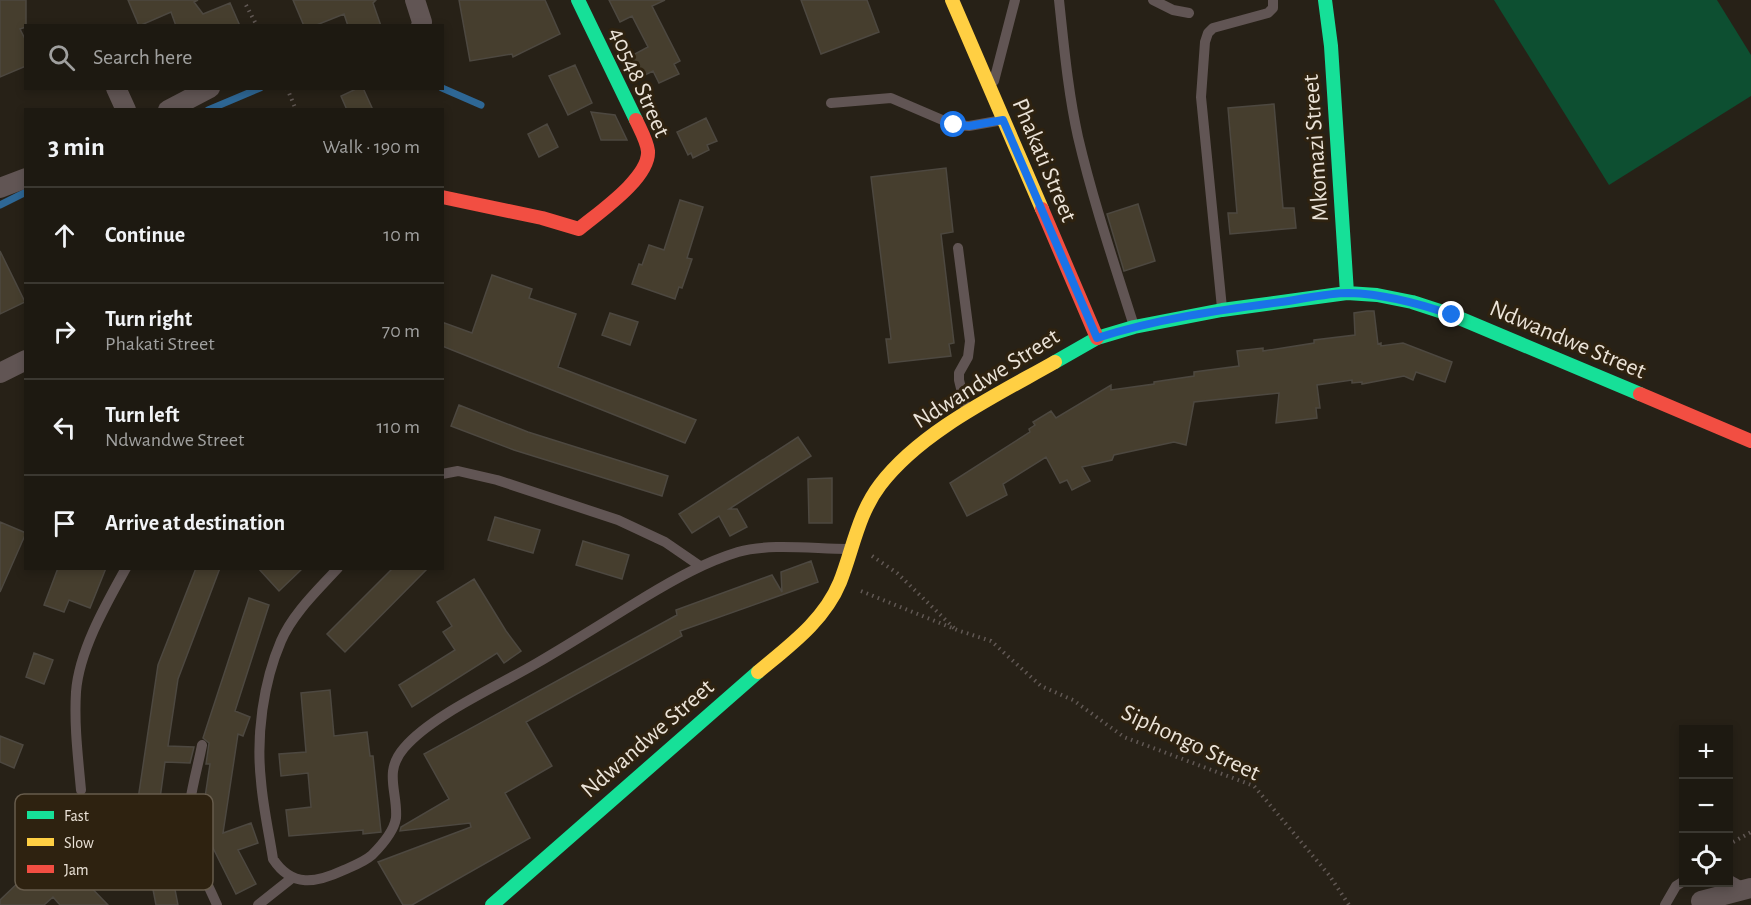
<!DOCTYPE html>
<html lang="en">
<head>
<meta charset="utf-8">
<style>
	:root { --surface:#1d1911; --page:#25221a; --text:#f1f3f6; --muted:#a0a09f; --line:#3b3831 }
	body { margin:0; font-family:"Alegreya Sans",sans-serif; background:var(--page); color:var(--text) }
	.controls { position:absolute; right:18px; bottom:18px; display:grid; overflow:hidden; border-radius:0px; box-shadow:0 3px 9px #0003 }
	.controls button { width:54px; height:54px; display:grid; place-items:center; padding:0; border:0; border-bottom:2px solid var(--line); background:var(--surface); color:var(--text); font:30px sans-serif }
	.stop { position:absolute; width:18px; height:18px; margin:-14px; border:4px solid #1a73e8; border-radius:50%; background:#fff }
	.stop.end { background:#1a73e8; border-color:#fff; box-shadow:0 2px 6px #0008 }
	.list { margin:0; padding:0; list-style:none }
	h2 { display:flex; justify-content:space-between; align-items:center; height:78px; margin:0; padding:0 24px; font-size:26px }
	h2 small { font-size:20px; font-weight:400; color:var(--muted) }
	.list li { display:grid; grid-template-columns:39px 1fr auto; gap:18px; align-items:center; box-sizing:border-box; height:96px; padding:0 24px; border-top:2px solid var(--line) }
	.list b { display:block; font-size:22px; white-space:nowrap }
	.list p { margin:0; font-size:20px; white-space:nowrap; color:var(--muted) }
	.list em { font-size:20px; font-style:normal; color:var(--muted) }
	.icon { flex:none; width:33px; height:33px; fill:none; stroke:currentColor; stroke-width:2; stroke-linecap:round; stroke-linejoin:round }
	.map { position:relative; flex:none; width:1751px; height:905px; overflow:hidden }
	.search { position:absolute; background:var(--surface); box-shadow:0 3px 9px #0003; left:24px; top:24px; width:420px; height:66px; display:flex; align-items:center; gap:15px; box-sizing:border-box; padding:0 21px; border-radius:0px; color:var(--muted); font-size:22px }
	.panel { position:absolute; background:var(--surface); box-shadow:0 3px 9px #0003; left:24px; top:108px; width:420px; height:462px; border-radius:0px }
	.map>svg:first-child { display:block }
</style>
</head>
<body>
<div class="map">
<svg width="1751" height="905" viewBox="0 0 1751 905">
	<rect width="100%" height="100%" fill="#272117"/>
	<!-- green -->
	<path fill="#0d4f31" d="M1494,0H1717L1751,55V96L1609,185Z"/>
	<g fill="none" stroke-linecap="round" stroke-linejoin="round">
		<!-- stream -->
		<path stroke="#2e6795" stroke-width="7" d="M442,88L481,105
			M208,110L260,88
			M0,205L26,192"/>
	</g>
	<!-- building -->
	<path fill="#463e2e" stroke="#4d4840" stroke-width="1.5" d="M0,0H26V27L20,29L26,41V66L0,77Z
		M128,0H198L194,2L203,14L230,3L240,26H176L171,12L139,26Z
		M293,0H376L373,3L381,26H348L344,14L314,26H304Z
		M459,0H545L560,34L513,57L512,54L470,61Z
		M609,0H665L652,6L680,61L674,64L679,74L659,83L653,71L641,77L631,56L648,47L632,16L620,22Z
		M801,0H867L879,32L821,54Z
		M575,65L592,103L568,115L549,76Z
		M358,88H363L373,110H347L341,96Z
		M1274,104L1283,208H1294L1296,228L1230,234L1228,213H1237L1228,108Z
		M591,112L615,115L627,140H601Z
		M706,118L717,141L707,145L709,150L693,158L691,153L688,155L677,132Z
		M547,124L558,147L539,157L528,134Z
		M946,168L953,232L941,234L954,343L949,344L951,356L889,363L886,339H891L871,177Z
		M680,200L703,207L687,258L692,259L682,288L679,287L675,299L632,284L639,264L642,265L649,245L664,250Z
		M1138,204L1155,261L1124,271L1107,214Z
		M0,251L25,302L0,314Z
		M492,275L532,289L529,298L576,314L558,367L696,420L685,443L442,346V322L472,333Z
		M1367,311H1374L1378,344L1381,343V346L1403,343L1452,362L1445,382L1416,372L1413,380L1404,376L1362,384V382L1352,383V380L1317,385L1320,408H1316L1317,418L1276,423L1279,393L1194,402L1186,445L1174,442L1114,455L1112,460L1082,467L1090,481L1072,490L1067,480L1060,483L1046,457L1003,484L1007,495L967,516L950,483L1030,432L1029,429L1035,425L1033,422L1051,411L1056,418L1111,385V390L1154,384V382L1194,376V372L1239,366L1237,351L1263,348V351L1314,343V340L1355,335L1354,313Z
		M610,313L638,322L630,345L602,335Z
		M459,405L528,432L668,476L662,496L514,450L451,426Z
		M798,437L811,456L729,509H737L747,527L730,536L719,516L692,533L679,514Z
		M832,478V523H809L808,479Z
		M495,517L540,530L533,553L488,540Z
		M0,522L26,533L0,592Z
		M583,541L629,555L622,579L576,565Z
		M811,561L818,582L680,631L682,636L526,722L552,766L505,793L530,838L412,905H403L378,862L471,827L470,823L400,831L401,827L449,799L424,754L677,615L676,610L772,575L782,592L781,572Z
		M58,568H106L90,608L69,600L64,612L44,605Z
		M196,568H220L178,679L168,746L194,747L190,763L165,762L159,806L178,905H156L137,806L158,665Z
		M258,568H303L279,591Z
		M393,568H428L345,652L327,634Z
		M474,579L506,631L521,651L504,663L497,653L412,707L399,685L455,650L443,632L452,626L437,602Z
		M249,598L269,605L235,711L250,717L243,736L238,734L223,833L251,823L258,843L238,850L256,884L236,894L201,824L210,764H206L209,743L203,738Z
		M34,653L53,660L44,684L26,677Z
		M330,690L334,736L367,732L370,756H373L381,832L363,834V830L289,836L286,810L311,807L308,773L281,776L279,754L306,752L301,693Z
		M0,736L23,745L14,768L0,762Z
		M53,852L80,880L82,878L108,905H60L53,897L44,905H0V900L22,879L43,858L45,860Z"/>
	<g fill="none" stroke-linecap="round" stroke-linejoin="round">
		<!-- path -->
		<path stroke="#615854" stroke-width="4" stroke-dasharray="1.5 4.5" stroke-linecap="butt" d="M246,5L257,26
			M287,88L296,110
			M872,556L897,573L954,628
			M861,591L957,630L991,641L1041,686L1073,700L1124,737L1254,786L1329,875L1349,905
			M1728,845L1751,832"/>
		<!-- lane -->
		<path stroke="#615554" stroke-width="10" d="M1059,0C1064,46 1068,92 1078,137C1093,201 1114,263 1134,326
			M1153,0L1173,10L1189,13
			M994,81L1015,0
			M831,103L891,98L954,125L969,126L1003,120
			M958,248L970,341L968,357L959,373V380L966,409
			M1222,308L1201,97L1205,42L1208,33L1213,28L1268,13L1273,8V0
			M442,474L458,471L497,480L618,520L665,542L700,566
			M338,568C318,590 293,613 281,641C263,683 256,736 261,781C263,807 269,833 273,859C292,888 316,883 344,870C353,866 364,862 372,855C381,846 394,831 396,818C398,792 383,772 404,748C432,715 498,686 537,663C573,642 609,619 645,597C675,579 705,562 738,552C769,543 815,549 847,549
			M202,745C197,772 186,804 189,832C193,857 207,882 217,905
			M81,790C78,757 74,725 76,692C79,651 106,604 126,568
			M1728,879L1746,889
			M258,905L292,878
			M1665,905L1676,886L1684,881"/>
		<!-- street -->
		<path stroke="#615554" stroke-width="20" d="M415,0L422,22L421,26
			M116,88L126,110
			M168,110L210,88
			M0,188L26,178
			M0,373L26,360
			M1701,901L1751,888"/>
		<!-- fast -->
		<path stroke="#16e098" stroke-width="14" d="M578,0L636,120
			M1325,0L1331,46L1347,293
			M1055,362L1097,338L1134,327L1222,310L1347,293L1377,295L1412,302L1452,315L1640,394
			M492,905L758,672"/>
		<!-- slow -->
		<path stroke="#ffcf43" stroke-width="14" d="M952,0L1042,209
			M758,672C789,646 824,621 840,582C853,549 858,514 880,485C921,431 997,395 1055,362"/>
		<!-- jam -->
		<path stroke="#f24e42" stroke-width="14" d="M442,197L542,218L579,229C598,213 650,178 648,151C647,141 640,129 636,120
			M1042,209L1097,338
			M1640,394L1751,441"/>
	</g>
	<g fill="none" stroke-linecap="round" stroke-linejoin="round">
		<!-- route -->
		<path stroke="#1a73e8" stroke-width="8" d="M954,125L969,126L1003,120L1097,338C1156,319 1219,310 1281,302C1303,299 1327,293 1349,293C1385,294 1418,303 1452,315"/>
	</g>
	<g text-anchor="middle" stroke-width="6" stroke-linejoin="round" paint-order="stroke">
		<!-- street labels -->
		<g font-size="24" fill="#ebe3d8" stroke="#2e2210">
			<text transform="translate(640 82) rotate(66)" y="8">40548 Street</text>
			<text transform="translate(1315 148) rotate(-94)" y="8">Mkomazi Street</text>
			<text transform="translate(1045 160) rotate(67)" y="8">Phakati Street</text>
			<text transform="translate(1568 339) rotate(23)" y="8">Ndwandwe Street</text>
			<text transform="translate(986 378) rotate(-32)" y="8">Ndwandwe Street</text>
			<text transform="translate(647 738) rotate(-41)" y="8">Ndwandwe Street</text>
			<text transform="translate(1191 742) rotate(25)" y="8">Siphongo Street</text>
		</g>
	</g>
	<!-- legend -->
	<rect x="15" y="794" width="198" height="96" rx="9" fill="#2e2210" stroke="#675c4c" stroke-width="1.5"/>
	<rect x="27" y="811" width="27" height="8" fill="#16e098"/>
	<rect x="27" y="838" width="27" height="8" fill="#ffcf43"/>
	<rect x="27" y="865" width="27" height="8" fill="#f24e42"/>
	<g font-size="16" fill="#ebe3d8">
		<text x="64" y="821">Fast</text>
		<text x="64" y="848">Slow</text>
		<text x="64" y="875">Jam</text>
	</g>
</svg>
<div class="controls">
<button>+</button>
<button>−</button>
<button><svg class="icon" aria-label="locate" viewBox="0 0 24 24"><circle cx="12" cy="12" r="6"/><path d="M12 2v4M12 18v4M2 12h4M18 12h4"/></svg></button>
</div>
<div class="stop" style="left:954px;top:125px"></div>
<div class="stop end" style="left:1452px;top:315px"></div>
<div class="search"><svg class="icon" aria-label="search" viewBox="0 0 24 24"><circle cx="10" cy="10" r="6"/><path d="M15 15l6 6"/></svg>Search here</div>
<section class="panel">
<h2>3 min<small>Walk · 190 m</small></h2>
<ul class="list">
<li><svg class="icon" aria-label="ahead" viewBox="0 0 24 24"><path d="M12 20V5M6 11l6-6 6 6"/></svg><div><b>Continue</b></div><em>10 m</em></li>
<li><svg class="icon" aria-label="right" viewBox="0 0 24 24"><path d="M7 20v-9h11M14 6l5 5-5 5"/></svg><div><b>Turn right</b><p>Phakati Street</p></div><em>70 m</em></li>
<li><svg class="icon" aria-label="left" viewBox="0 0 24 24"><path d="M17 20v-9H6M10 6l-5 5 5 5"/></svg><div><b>Turn left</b><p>Ndwandwe Street</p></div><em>110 m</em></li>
<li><svg class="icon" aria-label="arrive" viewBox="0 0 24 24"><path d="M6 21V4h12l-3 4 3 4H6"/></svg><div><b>Arrive at destination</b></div></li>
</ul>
</section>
</div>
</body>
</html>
